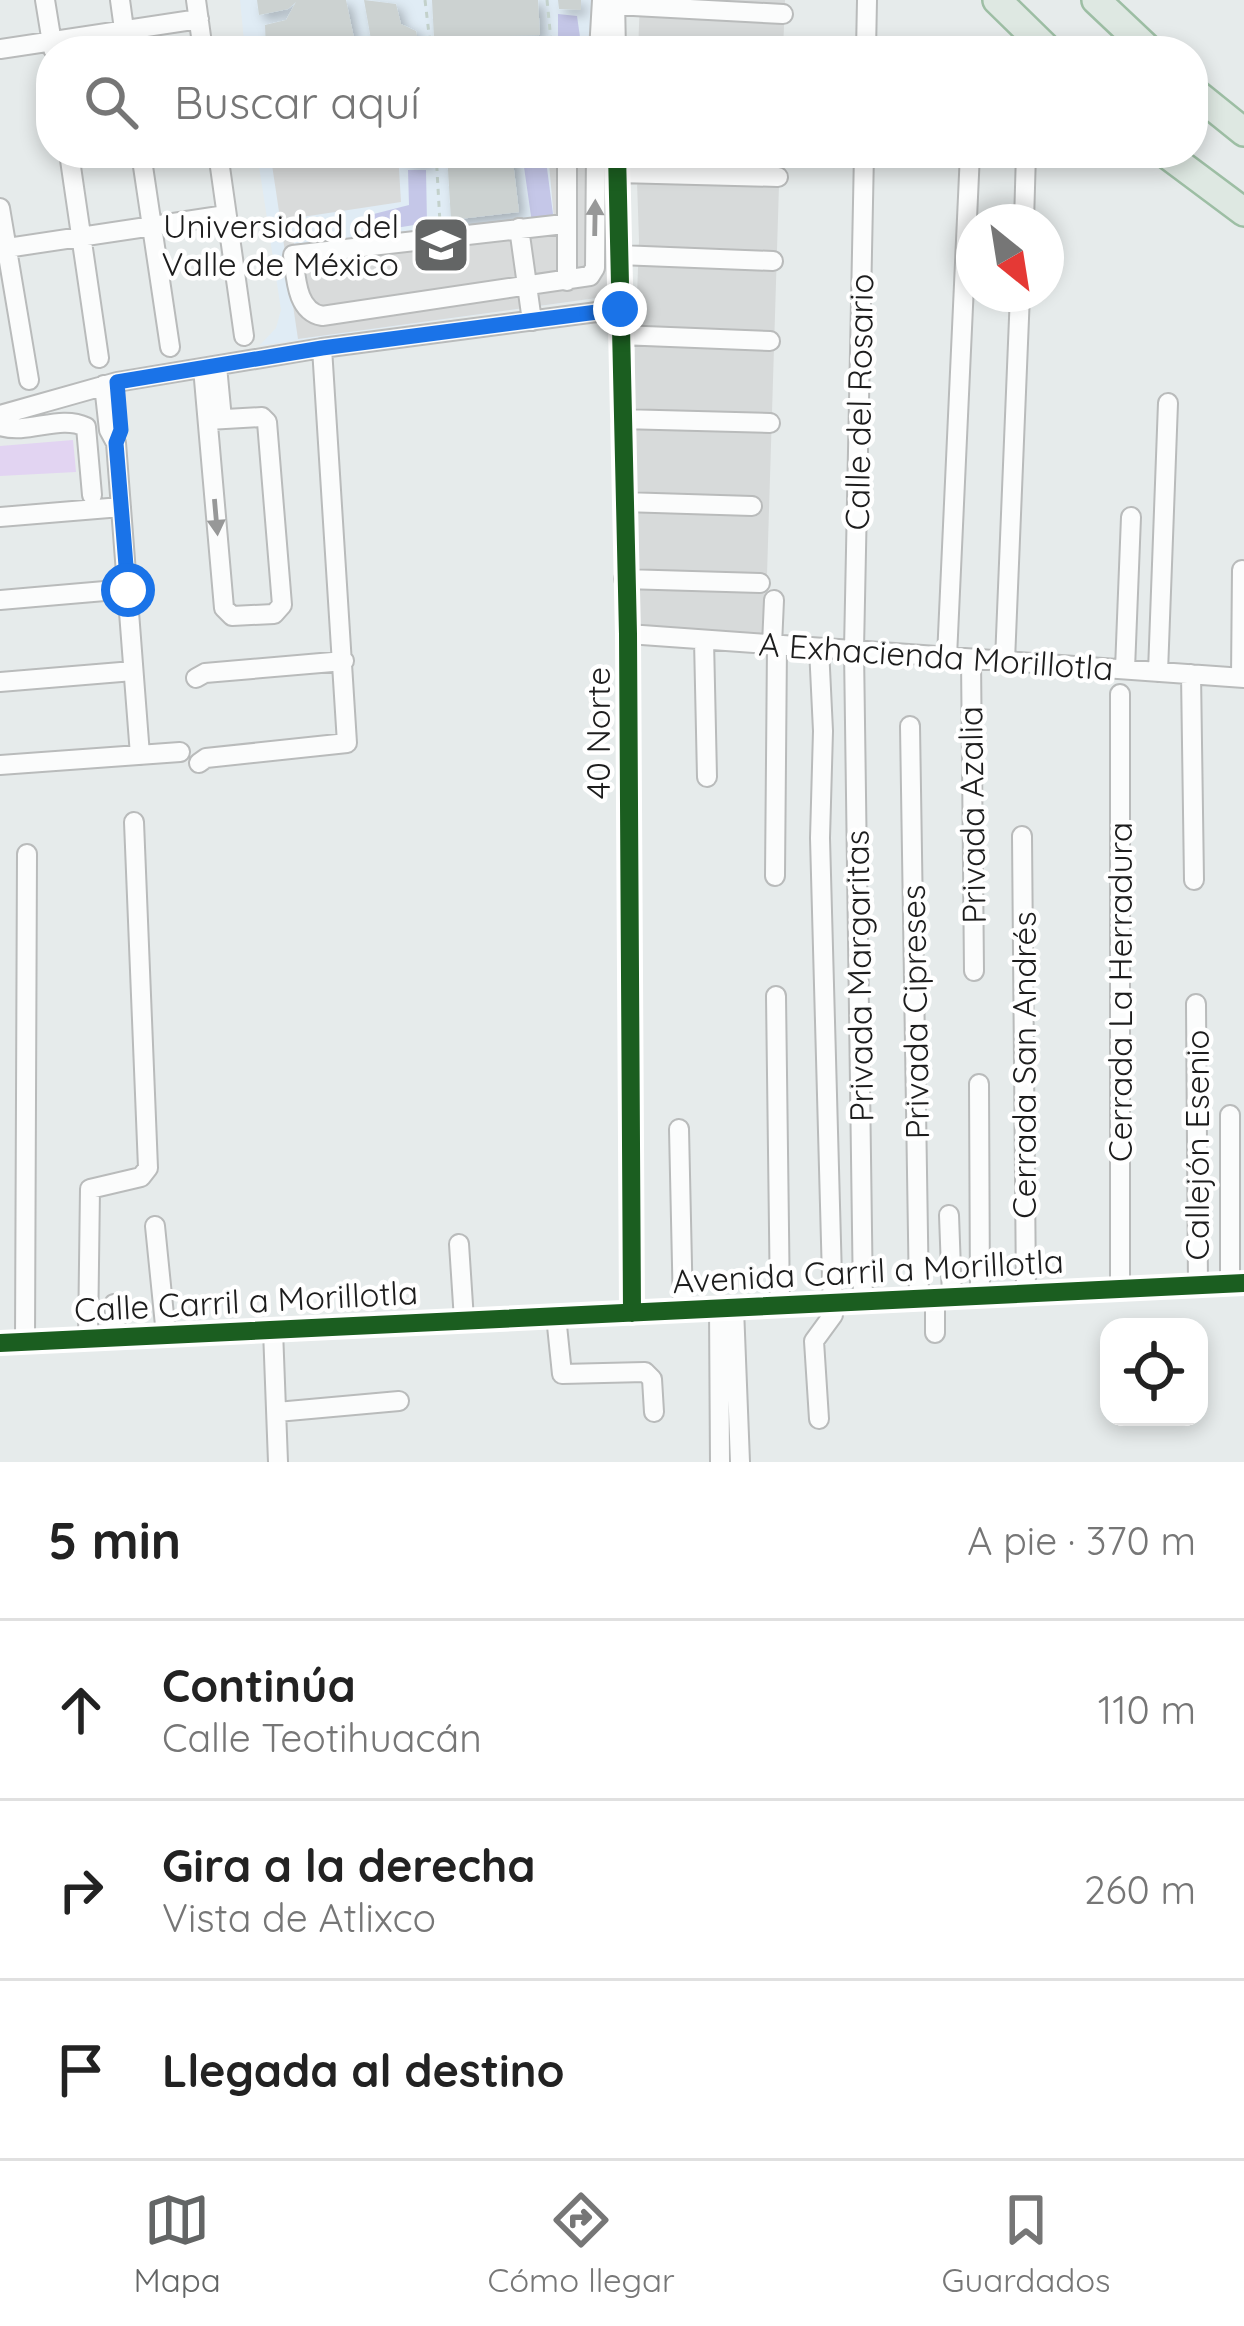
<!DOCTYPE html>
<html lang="es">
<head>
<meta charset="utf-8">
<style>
	:root { --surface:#fff; --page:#f6f6f6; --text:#222; --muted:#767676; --line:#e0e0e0; --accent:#636565 }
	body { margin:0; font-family:Quicksand,sans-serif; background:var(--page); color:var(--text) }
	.controls { position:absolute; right:36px; bottom:36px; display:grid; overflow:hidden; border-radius:24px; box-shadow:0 6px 18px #0003 }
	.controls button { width:108px; height:108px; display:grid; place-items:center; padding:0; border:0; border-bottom:3px solid var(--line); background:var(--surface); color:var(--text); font:60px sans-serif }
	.compass { position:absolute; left:956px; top:204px; width:108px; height:108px; border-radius:50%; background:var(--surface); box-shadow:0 6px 18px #0003; rotate:150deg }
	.stop { position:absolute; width:36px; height:36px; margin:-27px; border:9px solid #1a73e8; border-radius:50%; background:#fff }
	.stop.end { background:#1a73e8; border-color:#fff; box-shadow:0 3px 12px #0008 }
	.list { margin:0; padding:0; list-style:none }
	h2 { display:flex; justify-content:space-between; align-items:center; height:156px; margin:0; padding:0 48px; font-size:51px }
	h2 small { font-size:39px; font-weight:400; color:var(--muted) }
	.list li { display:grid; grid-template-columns:78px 1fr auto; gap:36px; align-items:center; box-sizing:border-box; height:180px; padding:0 48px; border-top:3px solid var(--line) }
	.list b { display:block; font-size:45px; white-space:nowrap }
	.list p { margin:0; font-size:39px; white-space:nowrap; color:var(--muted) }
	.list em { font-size:39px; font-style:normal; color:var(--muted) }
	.icon { flex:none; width:66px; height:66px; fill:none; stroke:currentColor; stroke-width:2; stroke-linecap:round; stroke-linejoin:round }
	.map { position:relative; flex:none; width:1244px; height:1462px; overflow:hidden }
	.search { position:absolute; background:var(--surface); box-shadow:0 6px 18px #0003; left:36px; right:36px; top:36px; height:132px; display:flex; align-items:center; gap:30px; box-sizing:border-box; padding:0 42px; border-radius:48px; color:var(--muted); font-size:45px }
	.sheet { height:696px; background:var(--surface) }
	nav { display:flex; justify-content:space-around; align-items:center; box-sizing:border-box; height:168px; border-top:3px solid var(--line); background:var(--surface); font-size:33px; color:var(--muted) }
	nav a { display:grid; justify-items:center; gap:6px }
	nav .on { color:var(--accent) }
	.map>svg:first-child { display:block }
</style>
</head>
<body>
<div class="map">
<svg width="1244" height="1462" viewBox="0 0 1244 1462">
	<defs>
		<filter id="shadow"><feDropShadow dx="5.5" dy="5.5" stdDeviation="6" flood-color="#0004"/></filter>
	</defs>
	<rect width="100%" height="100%" fill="#e6ebeb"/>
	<!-- residential -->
	<path fill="#d7dada" d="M640,0H785L783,51H638Z
		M636,153H780L765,640L644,631L638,624L634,380L639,240Z"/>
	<!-- education -->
	<path fill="#e0ecf5" d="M240,0H603V51H245Z
		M257,153H607L611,296L259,346L276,328L281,310Z"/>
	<!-- park -->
	<path fill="#e2d4f2" d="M73,440L76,472L0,476V446Z"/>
	<!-- garden -->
	<path fill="#c5c7e8" d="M558,14L577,16L582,51H558Z
		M523,42L517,51H440L439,45Z
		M522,153H545L553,214L546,221L532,223Z
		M408,170H426L427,223L370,232L366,216L409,205Z"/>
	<!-- parking -->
	<path fill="#d9dbdb" d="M305,153H398L401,202L289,219L294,244L523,218V223L554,219L548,153H607L611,296L298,339L271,158Z"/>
	<!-- building -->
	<path fill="#ccd2d1" filter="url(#shadow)" d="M257,0H346L354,38L292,44L287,38L266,50L265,25L286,20L296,2L288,9L259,15Z
		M364,0L396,4L401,24L416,31L420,51H373Z
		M432,0H538L540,35L434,38Z
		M558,0H581V10L559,9Z
		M406,153H429V163L406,162Z
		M447,153H512L519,212L451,220Z"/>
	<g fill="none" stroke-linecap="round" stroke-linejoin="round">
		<defs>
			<path id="minor" d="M45,0L53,49
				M120,0L127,51
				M196,0L203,51
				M615,0L616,51
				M615,5L783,14
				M0,49L199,19
				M599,51L602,0
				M866,51L867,0
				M69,153L99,358
				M141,153L170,347
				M218,153L244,336
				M617,153L628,634L632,1313
				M618,173L778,177
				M0,208L29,380
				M1024,222L1026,153
				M564,224L293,255C296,277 296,311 322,316L590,276L595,268L596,153
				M519,228L532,321
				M0,249L226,215
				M619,255L773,261
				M567,281V153
				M620,335L770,341
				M217,366L222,419
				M203,368L224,608L232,616L274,614L282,605L267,422L262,417L208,420
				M104,385L109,430L116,443L140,755
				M0,415L117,382L322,348L620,309
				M621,419L770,423
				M0,426C29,435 59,414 86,427L92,495
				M623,502L752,506
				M0,517L121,507
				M624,579L760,583
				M0,600L128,589
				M628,634L1244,678
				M704,640L707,777
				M772,645L774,600
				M947,657L970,153
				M971,659L974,971
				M1005,661L1020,294
				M1125,669L1131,517
				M1158,672L1168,403
				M1191,674L1194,880
				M1241,677L1242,570
				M196,678L205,673L344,661
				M0,682L133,671
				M910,726L919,1299
				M199,763L206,758L347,743L322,348
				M0,765L180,752
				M1022,836L1026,1293
				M775,876L777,645
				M776,996L780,1306
				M1196,1004L1198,1286
				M979,1084L980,1296
				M1230,1115V1284
				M679,1129L683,1310
				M949,1215L952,1297
				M155,1226L166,1335
				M459,1244L464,1320
				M1120,1289V694
				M935,1298V1333
				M863,1302L854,650L864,153
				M114,1304L117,1338
				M734,1308L740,1462
				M719,1309L720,1462
				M556,1316L562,1374L645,1372L652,1379L654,1412
				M273,1330L278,1462
				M88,1339L90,1189L141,1177L148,1168L134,822
				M25,1342L27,854
				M0,1343L1244,1283
				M277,1412L399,1401
				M819,1419L814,1341L833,1315L820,838L823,731L819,648"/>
			<path id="highway" d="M997,0L1049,51
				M1096,0L1150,51
				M1193,91L1244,132
				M1165,153L1244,212"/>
		</defs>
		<!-- minor casing -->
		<use href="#minor" stroke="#b9bbbb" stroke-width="22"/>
		<!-- highway casing -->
		<use href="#highway" stroke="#9dbea4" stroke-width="32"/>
		<!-- path -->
		<path stroke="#c3d1cb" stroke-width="3" stroke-dasharray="6 6" stroke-linecap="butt" d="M425,0L431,51
			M547,0L552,51
			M432,44L450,51
			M519,51L525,41L548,42
			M436,153L440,223"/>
		<!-- minor -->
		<use href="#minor" stroke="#fbfcfc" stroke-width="18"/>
		<!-- highway -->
		<use href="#highway" stroke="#dee8e2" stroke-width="27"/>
		<defs>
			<path id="cycleway" d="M617,153L628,634L632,1313
				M0,1343L1244,1283"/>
		</defs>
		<!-- cycleway casing -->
		<use href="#cycleway" stroke="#fff" stroke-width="26"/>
		<!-- cycleway -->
		<use href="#cycleway" stroke="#1b5e20" stroke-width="18"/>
	</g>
	<!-- one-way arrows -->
	<defs><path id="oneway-solid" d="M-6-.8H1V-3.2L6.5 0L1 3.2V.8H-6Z" transform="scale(3)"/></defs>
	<g fill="#979898">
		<use href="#oneway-solid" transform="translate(595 218) rotate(-89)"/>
		<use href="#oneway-solid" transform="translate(216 517) rotate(85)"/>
	</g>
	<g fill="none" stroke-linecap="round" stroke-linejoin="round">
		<!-- route -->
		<path stroke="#1a73e8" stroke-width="15" d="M128,590L116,443L121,430L117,382L322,348L620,309"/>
	</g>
	<!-- icons -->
	<defs>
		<symbol id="university-square" viewBox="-11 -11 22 22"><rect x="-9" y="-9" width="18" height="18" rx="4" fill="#636565" stroke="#fff"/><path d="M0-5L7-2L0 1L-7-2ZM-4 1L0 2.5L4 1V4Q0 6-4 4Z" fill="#fff"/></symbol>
	</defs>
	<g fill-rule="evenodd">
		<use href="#university-square" x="408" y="212" width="66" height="66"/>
	</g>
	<g text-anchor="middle" stroke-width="9" stroke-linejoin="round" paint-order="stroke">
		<!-- poi labels -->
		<g font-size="33" fill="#1d1d1d" stroke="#fff" text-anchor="end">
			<text x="399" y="238">Universidad del<tspan x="399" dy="38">Valle de México</tspan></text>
		</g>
		<!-- street labels -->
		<g font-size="33" fill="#1d1d1d" stroke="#fff">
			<text transform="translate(859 402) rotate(-89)" y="12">Calle del Rosario</text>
			<text transform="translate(936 656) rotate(4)" y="12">A Exhacienda Morillotla</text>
			<text transform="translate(598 733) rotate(-90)" y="12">40 Norte</text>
			<text transform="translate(972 815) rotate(-91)" y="12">Privada Azalia</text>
			<text transform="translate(859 976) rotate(-91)" y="12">Privada Margaritas</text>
			<text transform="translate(1120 992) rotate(-90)" y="12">Cerrada La Herradura</text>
			<text transform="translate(915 1012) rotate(-91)" y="12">Privada Cipreses</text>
			<text transform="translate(1024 1065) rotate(-90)" y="12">Cerrada San Andrés</text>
			<text transform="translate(1197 1145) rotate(-90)" y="12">Callejón Esenio</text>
			<text transform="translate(868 1271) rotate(-3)" y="12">Avenida Carril a Morillotla</text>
			<text transform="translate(246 1301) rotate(-3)" y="12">Calle Carril a Morillotla</text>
		</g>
	</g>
</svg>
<div class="controls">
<button><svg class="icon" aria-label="locate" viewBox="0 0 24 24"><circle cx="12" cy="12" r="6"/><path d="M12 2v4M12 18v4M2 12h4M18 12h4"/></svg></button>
</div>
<svg class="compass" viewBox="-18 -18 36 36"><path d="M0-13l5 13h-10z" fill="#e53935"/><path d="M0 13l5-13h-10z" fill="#767676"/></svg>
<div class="stop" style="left:128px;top:590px"></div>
<div class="stop end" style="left:620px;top:309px"></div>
<div class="search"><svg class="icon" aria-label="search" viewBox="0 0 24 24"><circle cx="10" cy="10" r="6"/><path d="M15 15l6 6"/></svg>Buscar aquí</div>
</div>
<section class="sheet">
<h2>5 min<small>A pie · 370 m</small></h2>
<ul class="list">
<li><svg class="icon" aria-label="ahead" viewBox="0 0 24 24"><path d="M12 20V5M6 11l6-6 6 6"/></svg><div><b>Continúa</b><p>Calle Teotihuacán</p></div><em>110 m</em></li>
<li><svg class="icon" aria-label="right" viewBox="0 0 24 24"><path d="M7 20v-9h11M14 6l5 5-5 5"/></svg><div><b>Gira a la derecha</b><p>Vista de Atlixco</p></div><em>260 m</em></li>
<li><svg class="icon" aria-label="arrive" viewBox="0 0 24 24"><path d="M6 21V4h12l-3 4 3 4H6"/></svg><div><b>Llegada al destino</b></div></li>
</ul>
</section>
<nav>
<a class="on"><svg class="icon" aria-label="map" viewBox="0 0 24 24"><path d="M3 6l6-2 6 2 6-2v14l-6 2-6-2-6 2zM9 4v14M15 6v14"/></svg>Mapa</a>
<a><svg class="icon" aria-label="directions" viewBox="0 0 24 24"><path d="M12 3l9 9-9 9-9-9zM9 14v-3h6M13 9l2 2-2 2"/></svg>Cómo llegar</a>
<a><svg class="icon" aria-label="saved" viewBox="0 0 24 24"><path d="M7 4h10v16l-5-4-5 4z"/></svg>Guardados</a>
</nav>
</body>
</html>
